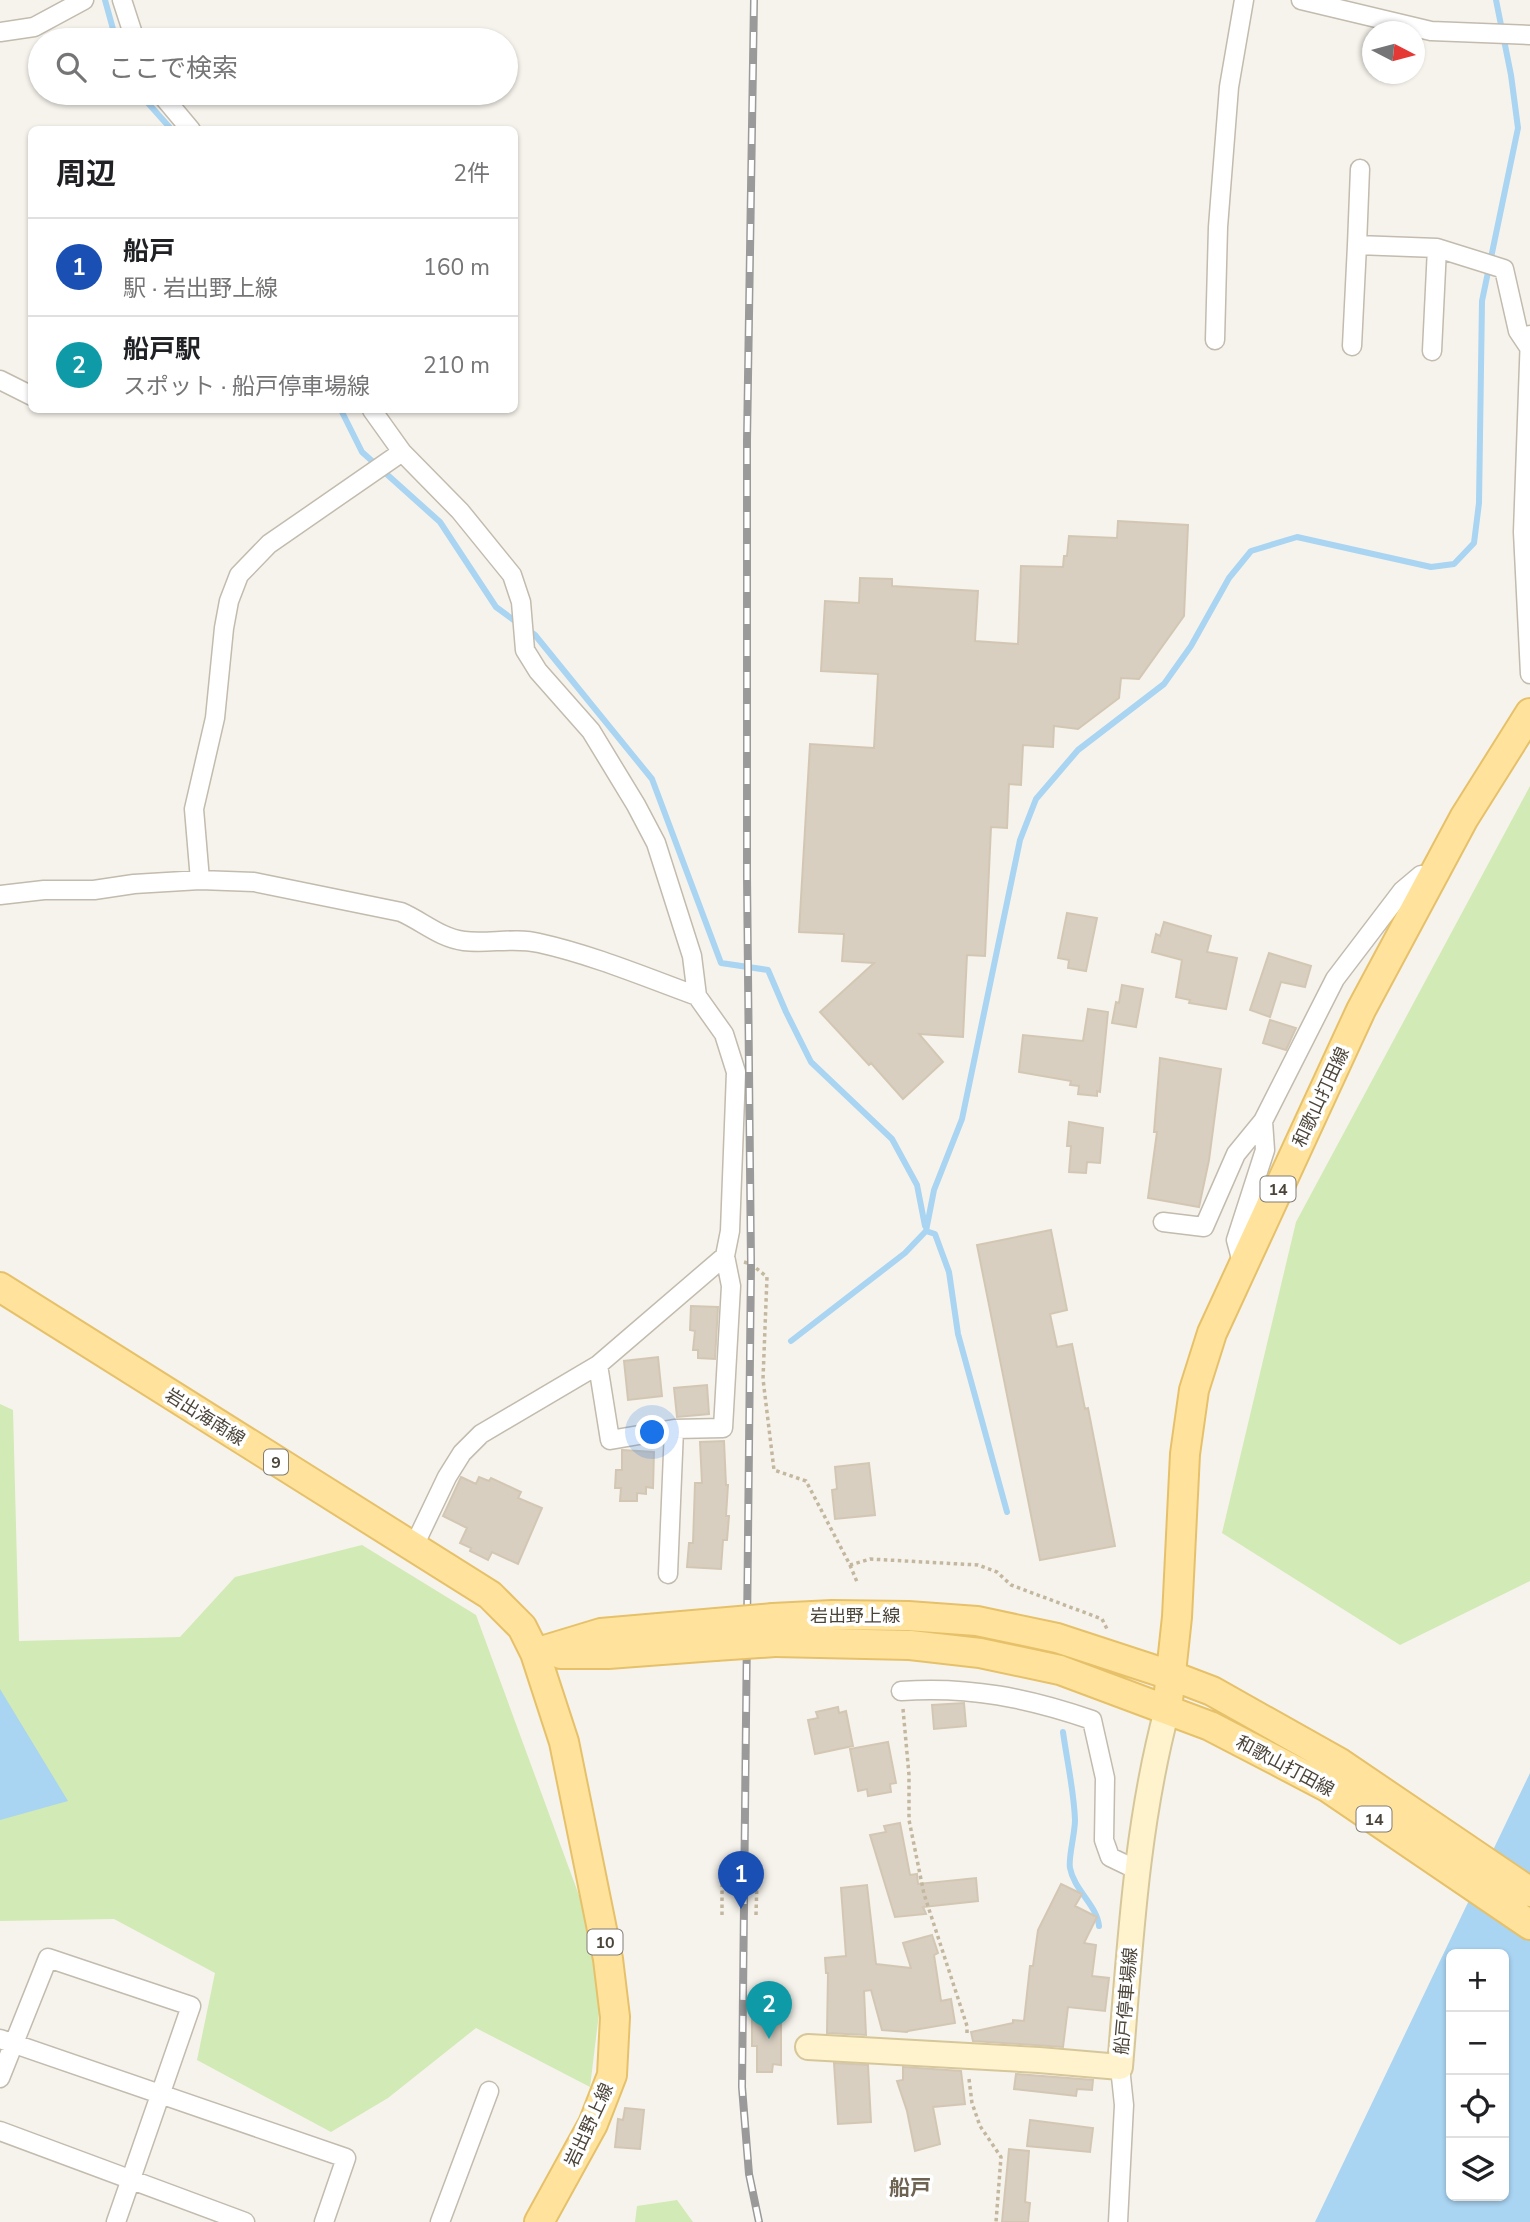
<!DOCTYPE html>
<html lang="ja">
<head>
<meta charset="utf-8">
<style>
	:root { --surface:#fff; --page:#f6f6f6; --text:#202124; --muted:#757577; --line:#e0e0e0; --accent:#1a73e8 }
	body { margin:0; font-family:"Nunito Sans","Noto Sans JP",sans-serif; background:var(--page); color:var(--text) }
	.controls { position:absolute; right:21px; bottom:21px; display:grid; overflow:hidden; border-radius:10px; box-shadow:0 2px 5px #0004 }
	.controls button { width:63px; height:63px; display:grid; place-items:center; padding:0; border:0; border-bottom:2px solid var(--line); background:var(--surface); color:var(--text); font:35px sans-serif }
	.compass { position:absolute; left:1362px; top:21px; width:63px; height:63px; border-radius:50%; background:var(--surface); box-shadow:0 2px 5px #0004; rotate:96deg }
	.you { position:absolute; left:653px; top:1433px; width:24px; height:24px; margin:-18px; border:5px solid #fff; border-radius:50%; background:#1a73e8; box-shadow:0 0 0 10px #1a73e833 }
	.badge { display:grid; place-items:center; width:46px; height:46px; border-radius:50%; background:var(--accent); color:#fff; font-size:23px; font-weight:700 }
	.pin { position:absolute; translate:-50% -58px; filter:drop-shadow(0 2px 4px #0008) }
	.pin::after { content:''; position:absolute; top:37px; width:24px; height:21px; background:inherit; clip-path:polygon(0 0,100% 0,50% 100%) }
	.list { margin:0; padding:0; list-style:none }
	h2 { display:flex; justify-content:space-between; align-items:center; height:91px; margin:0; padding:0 28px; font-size:30px }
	h2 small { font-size:23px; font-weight:400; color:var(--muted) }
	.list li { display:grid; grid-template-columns:46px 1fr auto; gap:21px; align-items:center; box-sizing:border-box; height:98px; padding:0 28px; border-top:2px solid var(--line) }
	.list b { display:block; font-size:26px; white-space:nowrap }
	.list p { margin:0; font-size:23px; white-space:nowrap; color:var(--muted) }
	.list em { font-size:23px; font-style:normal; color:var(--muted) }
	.icon { flex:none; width:38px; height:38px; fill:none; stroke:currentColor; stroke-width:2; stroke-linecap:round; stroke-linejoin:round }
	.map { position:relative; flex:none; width:1530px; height:2222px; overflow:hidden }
	.search { position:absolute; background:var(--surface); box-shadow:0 2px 5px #0004; left:28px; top:28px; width:490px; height:77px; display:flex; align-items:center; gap:18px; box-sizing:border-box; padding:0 24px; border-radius:38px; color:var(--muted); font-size:26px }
	.panel { position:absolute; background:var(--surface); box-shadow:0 2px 5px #0004; left:28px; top:126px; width:490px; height:287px; border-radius:10px }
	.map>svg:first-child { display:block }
</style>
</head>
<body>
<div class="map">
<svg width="1530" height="2222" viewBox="0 0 1530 2222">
	<rect width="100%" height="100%" fill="#f6f3ec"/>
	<!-- green -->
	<path fill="#d2eab5" d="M1530,786V1581L1400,1645L1222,1533L1296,1222Z
		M0,1404L13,1410L19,1641L180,1637L235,1577L362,1545L476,1615L588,1920L601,1997L590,2087L476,2028L388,2098L331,2132L197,2060L215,1973L114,1919L0,1921Z
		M677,2200L693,2222H635L637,2206Z"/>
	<!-- water -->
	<path fill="#a9d4f2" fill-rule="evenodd" d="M0,1689L68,1801L0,1820Z
		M1530,1773V2222H1315ZM1451,1954H1504V2196H1451Z"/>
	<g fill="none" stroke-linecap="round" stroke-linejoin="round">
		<!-- stream -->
		<path stroke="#a9d4f2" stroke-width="6" d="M105,0L116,40
			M139,93L172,130
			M341,410L362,452L440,522L496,607L519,624
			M528,630L535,635L652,779L721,963L768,970L786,1012L811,1062L892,1139L917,1185L925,1226
			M926,1231L935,1234L949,1272L958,1334L1007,1512
			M791,1341L905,1253L926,1231L934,1190L962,1119L1020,840L1036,799L1078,750L1164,684L1191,646L1229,578L1251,551L1297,537L1431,567L1454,564L1474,543L1479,503L1482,301L1518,128L1511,75L1496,0
			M1063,1732C1067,1761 1074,1791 1075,1820C1075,1834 1068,1858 1070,1868C1074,1890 1097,1905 1099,1926"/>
	</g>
	<!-- building -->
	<path fill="#d8cfc1" stroke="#d3c7b4" stroke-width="2" d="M1118,521L1188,525L1184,616L1139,679L1121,678L1119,698L1078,729L1054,726L1053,747L1023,745L1021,785L1009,784L1007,828L991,827L985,956L967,955L963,1037L919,1034L943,1062L903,1099L871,1063L869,1065L820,1012L874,963L842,961L844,934L799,932L810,744L874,748L878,674L821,671L825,601L859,603L860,578L892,579V586L978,591L975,641L1018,644L1021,566L1063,567L1064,556H1067L1069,536L1117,538Z
		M1067,913L1097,918L1086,971L1068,968L1069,960L1058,958Z
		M1164,922L1211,936L1207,952L1237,958L1226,1009L1189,1003L1190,1000L1176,997L1182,960L1152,952L1156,934L1160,936Z
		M1269,953L1311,966L1305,987L1281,982L1270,1017L1250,1010Z
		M1122,985L1143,989L1136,1027L1112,1023L1116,1002L1119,1003Z
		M1088,1009L1108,1012L1100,1092L1097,1091V1096L1078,1094L1079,1086L1070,1085L1071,1081L1019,1072L1023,1035L1083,1041Z
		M1270,1020L1296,1028L1286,1050L1263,1043Z
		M1160,1058L1221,1069L1209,1160L1199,1207L1148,1198L1157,1132H1154Z
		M1069,1122L1103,1128L1100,1163L1087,1162L1086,1173L1069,1172L1071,1146H1067Z
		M1051,1230L1067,1310L1050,1314L1057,1347L1072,1344L1085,1409L1088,1408L1115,1546L1040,1560L977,1245Z
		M691,1306L718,1307L715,1359L698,1358V1350H693L695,1331L690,1330Z
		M658,1357L662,1396L628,1400L624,1361Z
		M707,1385L709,1414L677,1417L674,1388Z
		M724,1441L726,1485H728L726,1516H729L727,1540H723L721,1569L687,1567L689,1543H693L695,1483H702L700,1442Z
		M622,1450L654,1452L653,1488L646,1487V1494L637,1493V1501H620L621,1488H615L616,1470H622Z
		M869,1463L875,1515L835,1519L832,1490L837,1489L835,1467Z
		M461,1477L476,1484L479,1477L489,1481L491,1478L521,1492L518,1498L542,1508L518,1564L492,1552L488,1560L470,1551L471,1548L460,1543L467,1528L443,1516Z
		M964,1703L966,1726L934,1729L932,1705Z
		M838,1707L839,1713L846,1711L853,1746L815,1754L808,1720L818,1718L816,1712Z
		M888,1742L896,1783L890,1784L891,1792L868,1796L867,1789L858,1791L850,1749Z
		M900,1823L910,1875L917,1874L918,1884L976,1878L978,1901L923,1907L926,1914L895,1917L870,1835L886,1832L884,1826Z
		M1061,1884L1082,1894L1075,1906L1097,1917L1084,1943L1096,1945L1092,1976L1109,1978L1105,2011L1068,2007L1063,2047L973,2041L971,2032L1013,2023V2020L1024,2021L1030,1966H1033L1038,1930Z
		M867,1885L876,1964L911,1968L903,1943L932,1935L938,1953L934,1955L941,2001L951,1999L955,2023L908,2031L907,2032L882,2030L871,1990L864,1991L866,2035L827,2033L828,1973H826L825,1958L846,1956L841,1888Z
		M752,2007H781V2065L773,2064L772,2072H757V2046H752Z
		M834,2063L868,2065L871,2122L838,2124Z
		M903,2067L961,2071L965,2104L933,2107L940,2144L915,2151L907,2111L897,2081L903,2080Z
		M1016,2074L1093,2080L1092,2090L1077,2089L1076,2096L1014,2089Z
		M625,2108L644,2110L640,2149L615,2147L618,2119L623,2120Z
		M1030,2120L1093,2128L1090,2152L1027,2146Z
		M1009,2149L1029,2151L1025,2202L1030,2203L1028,2222H1002Z"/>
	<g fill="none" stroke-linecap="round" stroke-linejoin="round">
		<defs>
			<path id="street" d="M122,0L135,40
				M1301,0L1431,31L1530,35
				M0,32L34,27L84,0
				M160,93L191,130
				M1357,245L1360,169
				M1530,335L1523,532L1530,674
				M1215,340L1218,227L1229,87L1244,0
				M1352,346L1357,245L1437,248
				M1432,351L1437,248L1504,269L1518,331L1528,346
				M0,380L32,396
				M372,410L402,452L460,511L512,575L521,602L525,650L538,671L591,731L636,805L656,843L692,956L697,996L724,1034L736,1072L730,1231L725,1256
				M200,880L194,809L215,718L224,628L229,601L239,575L269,544L402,452
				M0,895L44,890H94L134,884L200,880L254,882L401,912C422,921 440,938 464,941C488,944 515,937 539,943C593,955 645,977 697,996
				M1263,1121L1335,979L1402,891L1421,875L1432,878
				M1163,1222L1204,1227L1236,1154L1263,1121L1265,1150L1236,1240L1243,1266
				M413,1548L447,1477L462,1453L481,1434L598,1365L725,1256L731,1286L723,1428L674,1429L610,1440L598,1365
				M668,1574L674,1429
				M901,1691C969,1686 1028,1698 1092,1720L1105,1778L1104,1840L1110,1857L1137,1870
				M0,2039L346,2158L324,2222
				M0,2078L48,1958L191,2006L116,2222
				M0,2131L245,2222
				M440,2222L489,2091
				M1118,2222L1124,2105L1120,2067"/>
			<path id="secondary" d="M808,2047L1039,2060L1120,2067C1130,1947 1136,1826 1167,1710"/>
			<path id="primary" d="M0,1287L490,1595L522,1627L535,1653L564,1742L608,1959L615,2017L612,2075L593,2124L539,2222
				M773,1618L832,1615L908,1616L977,1621L1057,1638L1170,1675L1212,1691L1340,1763L1530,1892
				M775,1642L910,1645L980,1653L1060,1670L1210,1726L1327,1787L1530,1925
				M535,1653L601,1633L716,1623
				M561,1654H608L715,1646
				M1167,1710L1177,1617L1185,1454L1194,1390L1212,1333L1361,1010L1464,818L1530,713"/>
		</defs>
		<!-- street casing -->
		<use href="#street" stroke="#c2bbae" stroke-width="21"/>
		<!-- secondary casing -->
		<use href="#secondary" stroke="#d6c79b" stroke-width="28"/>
		<!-- primary casing -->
		<use href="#primary" stroke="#e6c16a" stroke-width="32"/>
		<!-- path -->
		<path stroke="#c4b79f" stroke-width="3.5" stroke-dasharray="3.5 3.5" stroke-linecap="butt" d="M744,1262L751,1264L767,1277L763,1379L774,1470L806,1481L850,1565L870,1559L978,1565L997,1572L1011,1585L1102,1619L1107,1629
			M850,1565L857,1582
			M903,1709L909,1775V1820L924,1894L967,2026V2036
			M722,1915V1879
			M756,1915L757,1880
			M969,2079L972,2103L980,2126L1001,2157L996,2222"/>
		<!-- street -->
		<use href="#street" stroke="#fff" stroke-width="18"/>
		<!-- secondary -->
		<use href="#secondary" stroke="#fff3cd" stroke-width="24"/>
		<!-- primary -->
		<use href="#primary" stroke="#ffe39c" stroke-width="28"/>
		<defs>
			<path id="rail" d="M754,0L747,441V876L751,1264L742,2087L749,2174L759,2222"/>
		</defs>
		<!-- rail casing -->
		<use href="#rail" stroke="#9a9a9a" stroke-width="8"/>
		<!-- rail -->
		<use href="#rail" stroke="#fff" stroke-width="5" stroke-dasharray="16" stroke-linecap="butt"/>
		<defs>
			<path id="primary-bridge" d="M716,1623L773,1618
				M715,1646L775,1642"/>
		</defs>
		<!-- primary-bridge casing -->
		<use href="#primary-bridge" stroke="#e6c16a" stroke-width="32" stroke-linecap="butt"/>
		<!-- path-bridge -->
		<path stroke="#c4b79f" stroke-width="3.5" stroke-dasharray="3.5 3.5" stroke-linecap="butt" d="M722,1879L757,1880"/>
		<!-- primary-bridge -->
		<use href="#primary-bridge" stroke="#ffe39c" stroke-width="28"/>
	</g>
	<g text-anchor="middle" stroke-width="7" stroke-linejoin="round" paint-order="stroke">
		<!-- shield labels -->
		<g fill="#fff" stroke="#817c74" stroke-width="2">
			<rect x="1260.5" y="1176.5" width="35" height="25" rx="5"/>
			<rect x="264" y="1449.5" width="24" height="25" rx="5"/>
			<rect x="1356.5" y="1806.5" width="35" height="25" rx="5"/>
			<rect x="587.5" y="1929.5" width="35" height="25" rx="5"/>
		</g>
		<g font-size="16" font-weight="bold" fill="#4b4439">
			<text x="1278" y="1195">14</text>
			<text x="276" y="1468">9</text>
			<text x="1374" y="1825">14</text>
			<text x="605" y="1948">10</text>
		</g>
		<!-- street labels -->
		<g font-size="18" fill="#4b4439" stroke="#fff">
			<text transform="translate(1321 1097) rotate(-65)" y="6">和歌山打田線</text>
			<text transform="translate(205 1417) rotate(32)" y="6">岩出海南線</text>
			<text x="855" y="1622">岩出野上線</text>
			<text transform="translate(1285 1766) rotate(28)" y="6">和歌山打田線</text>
			<text transform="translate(1126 2001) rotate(-85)" y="6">船戸停車場線</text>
			<text transform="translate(589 2125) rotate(-65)" y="6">岩出野上線</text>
		</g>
		<!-- quarter labels -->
		<g font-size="21" font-weight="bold" fill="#6e6250" stroke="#fff">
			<text x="910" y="2195">船戸</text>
		</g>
	</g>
</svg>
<div class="controls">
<button>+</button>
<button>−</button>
<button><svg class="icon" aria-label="locate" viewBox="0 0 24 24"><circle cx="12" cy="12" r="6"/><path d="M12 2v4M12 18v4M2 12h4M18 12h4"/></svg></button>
<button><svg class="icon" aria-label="layers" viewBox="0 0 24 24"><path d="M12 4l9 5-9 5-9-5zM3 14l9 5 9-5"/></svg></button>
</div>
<svg class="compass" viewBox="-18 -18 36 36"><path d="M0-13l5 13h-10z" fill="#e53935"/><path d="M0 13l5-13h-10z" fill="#757577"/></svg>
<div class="you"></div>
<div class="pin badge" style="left:741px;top:1909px;background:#1a4fb4">1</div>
<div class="pin badge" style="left:769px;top:2039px;background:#0f9aa8">2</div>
<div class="search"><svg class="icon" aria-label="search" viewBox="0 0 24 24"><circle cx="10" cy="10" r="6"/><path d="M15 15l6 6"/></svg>ここで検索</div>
<section class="panel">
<h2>周辺<small>2件</small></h2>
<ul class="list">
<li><span class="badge" style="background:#1a4fb4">1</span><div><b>船戸</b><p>駅 · 岩出野上線</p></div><em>160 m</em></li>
<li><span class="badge" style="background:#0f9aa8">2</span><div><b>船戸駅</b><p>スポット · 船戸停車場線</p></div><em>210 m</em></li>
</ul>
</section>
</div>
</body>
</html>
